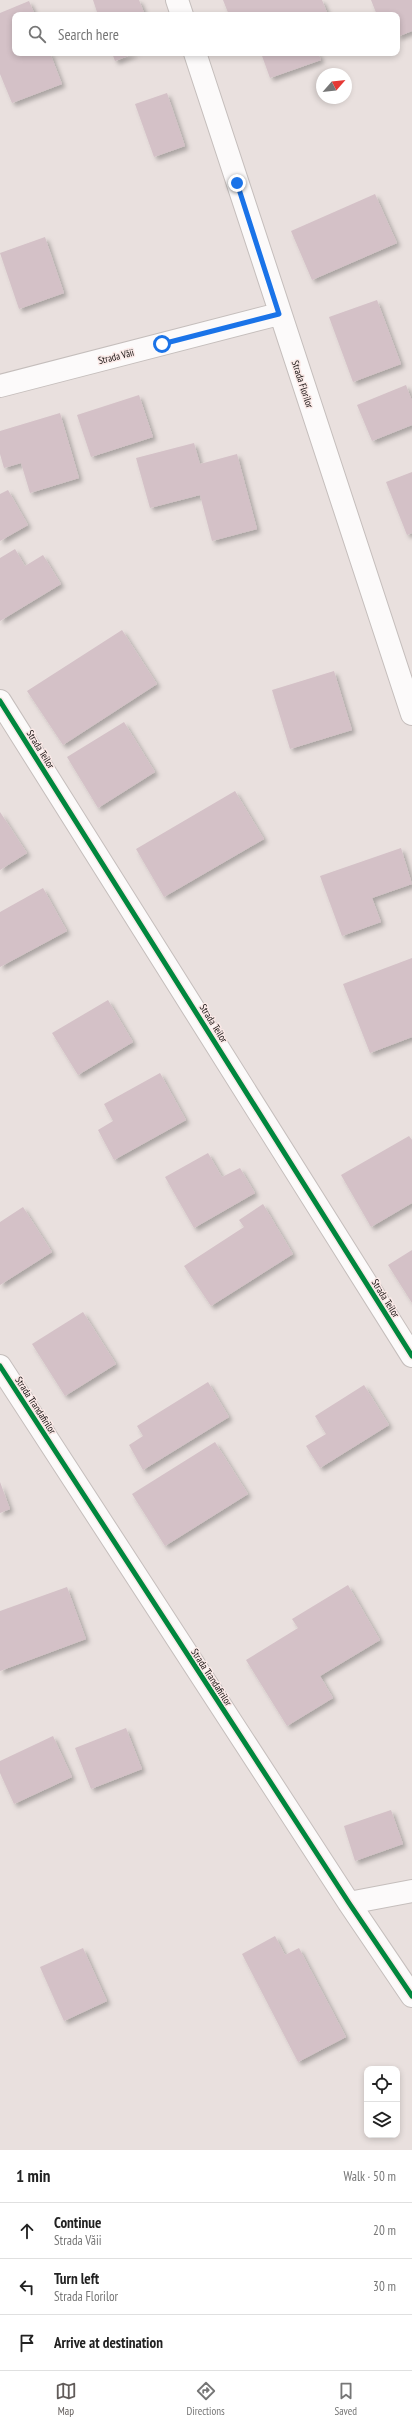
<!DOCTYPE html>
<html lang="en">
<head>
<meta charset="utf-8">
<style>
	:root { --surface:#fff; --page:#f2f2f2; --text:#222; --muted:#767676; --line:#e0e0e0; --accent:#615b59 }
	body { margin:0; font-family:"PT Sans Narrow",sans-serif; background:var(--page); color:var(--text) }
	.controls { position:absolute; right:12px; bottom:12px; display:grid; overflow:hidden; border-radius:8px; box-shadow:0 2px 6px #0003 }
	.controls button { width:36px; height:36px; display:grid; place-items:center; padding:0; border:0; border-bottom:1px solid var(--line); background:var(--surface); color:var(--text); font:20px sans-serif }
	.compass { position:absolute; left:316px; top:68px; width:36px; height:36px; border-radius:50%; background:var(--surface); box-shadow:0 2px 6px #0003; rotate:62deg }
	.stop { position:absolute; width:12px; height:12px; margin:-9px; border:3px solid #1a73e8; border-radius:50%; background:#fff }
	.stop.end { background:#1a73e8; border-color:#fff; box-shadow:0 1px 4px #0008 }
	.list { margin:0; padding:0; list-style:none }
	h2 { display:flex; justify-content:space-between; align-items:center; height:52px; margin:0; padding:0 16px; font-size:17px }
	h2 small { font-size:13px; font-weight:400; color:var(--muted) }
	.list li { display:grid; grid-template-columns:26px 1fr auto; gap:12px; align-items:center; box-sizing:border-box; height:56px; padding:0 16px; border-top:1px solid var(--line) }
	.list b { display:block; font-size:15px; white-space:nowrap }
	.list p { margin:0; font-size:13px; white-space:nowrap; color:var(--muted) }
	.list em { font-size:13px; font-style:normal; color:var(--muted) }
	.icon { flex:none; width:22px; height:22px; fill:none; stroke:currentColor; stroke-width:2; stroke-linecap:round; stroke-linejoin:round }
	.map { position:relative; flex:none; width:412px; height:2150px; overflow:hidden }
	.search { position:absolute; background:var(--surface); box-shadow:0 2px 6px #0003; left:12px; right:12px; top:12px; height:44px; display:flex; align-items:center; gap:10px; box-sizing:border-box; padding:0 14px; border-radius:8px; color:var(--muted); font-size:15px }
	.sheet { height:220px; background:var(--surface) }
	nav { display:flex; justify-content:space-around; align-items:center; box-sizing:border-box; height:56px; border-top:1px solid var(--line); background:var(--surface); font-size:11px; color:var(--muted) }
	nav a { display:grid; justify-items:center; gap:2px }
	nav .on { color:var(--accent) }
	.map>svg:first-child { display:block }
</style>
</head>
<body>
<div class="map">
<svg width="412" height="2150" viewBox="0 0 412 2150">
	<defs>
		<filter id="shadow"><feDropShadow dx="3.5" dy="3.5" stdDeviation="2" flood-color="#0004"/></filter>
	</defs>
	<rect width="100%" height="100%" fill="#e9e0de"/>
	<!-- building -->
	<path fill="#d4c1c7" filter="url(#shadow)" d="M93,0H139L145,15H98Z
		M223,0H322L328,15H229Z
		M371,0H412V31L397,37V15H377Z
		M29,1L35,15H15V53H50L62,84L12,103L0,74V13Z
		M112,53H136L115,61Z
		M261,53H318L321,60L270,78Z
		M167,93L185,146L154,157L135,104Z
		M375,194L397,243L312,280L291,231Z
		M45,237L64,293L19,309L0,253Z
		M377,300L401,364L353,382L329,317Z
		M406,385L412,401V425L372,441L357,405Z
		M139,395L153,437L91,457L77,415Z
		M60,413L79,478L30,493L21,463L4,468L0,454V431Z
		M194,443L200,464L237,454L257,529L212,541L200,495L150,508L136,458Z
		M412,472V533L407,535L386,482Z
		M8,490L28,525L0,541V494Z
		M15,549L25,566L43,555L61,584L0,621V558Z
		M122,630L157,684L63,745L27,691Z
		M334,671L352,730L290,749L272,690Z
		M124,722L155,772L98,808L67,757Z
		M235,791L264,839L164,897L136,849Z
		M0,812L27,853L0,870Z
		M401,848L412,884L372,898L381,922L342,936L320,876Z
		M43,888L67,931L0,967V912Z
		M412,958V1037L370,1053L343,984Z
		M108,1000L133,1042L78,1075L52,1033Z
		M160,1073L186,1120L114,1160L98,1130L113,1121L104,1104Z
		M409,1136L412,1140V1203L371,1227L341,1175Z
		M208,1153L222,1177L240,1168L255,1193L194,1228L165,1177Z
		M263,1204L293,1254L211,1306L184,1266L244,1227L239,1220Z
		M23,1207L52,1252L0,1285V1222Z
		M412,1250V1303L388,1265Z
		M83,1312L116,1364L65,1396L32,1344Z
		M208,1382L229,1417L143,1470L129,1445L143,1436L137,1426Z
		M364,1385L389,1425L320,1468L306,1446L326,1434L315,1416Z
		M215,1442L248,1494L165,1546L132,1494Z
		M0,1482L10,1509L0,1513Z
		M348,1585L380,1640L320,1676L333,1698L287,1726L246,1660L298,1628L292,1619Z
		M67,1587L86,1639L0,1671V1611Z
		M126,1728L142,1769L91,1789L75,1748Z
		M53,1736L72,1777L14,1804L0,1773V1761Z
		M391,1810L403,1844L355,1861L344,1826Z
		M275,1936L285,1955L299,1948L346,2037L298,2062L242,1954Z
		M83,1948L107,2001L64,2021L40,1967Z"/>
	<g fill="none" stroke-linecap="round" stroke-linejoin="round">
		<defs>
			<path id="minor" d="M177,0L182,15
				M195,53L412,714
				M0,386L279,314
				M0,701L412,1356
				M0,1366L349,1903L412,1996
				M349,1903L412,1891"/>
		</defs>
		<!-- minor casing -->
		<use href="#minor" stroke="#c5bebc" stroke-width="24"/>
		<!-- minor -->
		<use href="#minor" stroke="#fcfafa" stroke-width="22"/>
		<defs>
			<path id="cycleway" d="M0,701L412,1356
				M0,1366L349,1903L412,1996"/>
		</defs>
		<!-- cycleway casing -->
		<use href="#cycleway" stroke="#fae9e7" stroke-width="8"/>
		<!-- cycleway -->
		<use href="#cycleway" stroke="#00873e" stroke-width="5"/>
	</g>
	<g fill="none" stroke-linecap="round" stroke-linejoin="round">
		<!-- route -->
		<path stroke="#1a73e8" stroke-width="5" d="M162,344L279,314L237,183"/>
	</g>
	<g text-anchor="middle" stroke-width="3" stroke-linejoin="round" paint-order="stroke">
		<!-- street labels -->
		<g font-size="10" fill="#181312" stroke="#fae9e7">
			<text transform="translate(116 356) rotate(-14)" y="4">Strada Văii</text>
			<text transform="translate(303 384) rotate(72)" y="4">Strada Florilor</text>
			<text transform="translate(41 749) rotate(58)" y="4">Strada Teilor</text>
			<text transform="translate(214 1023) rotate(58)" y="4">Strada Teilor</text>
			<text transform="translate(386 1298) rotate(58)" y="4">Strada Teilor</text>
			<text transform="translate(36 1405) rotate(57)" y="4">Strada Trandafirilor</text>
			<text transform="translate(212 1677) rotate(57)" y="4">Strada Trandafirilor</text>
		</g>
	</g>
</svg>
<div class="controls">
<button><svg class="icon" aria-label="locate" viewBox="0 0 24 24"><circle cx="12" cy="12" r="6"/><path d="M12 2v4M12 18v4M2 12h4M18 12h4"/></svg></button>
<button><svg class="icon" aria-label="layers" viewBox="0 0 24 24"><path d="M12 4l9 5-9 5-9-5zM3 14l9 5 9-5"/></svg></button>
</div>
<svg class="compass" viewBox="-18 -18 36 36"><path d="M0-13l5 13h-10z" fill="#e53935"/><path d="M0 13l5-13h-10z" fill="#767676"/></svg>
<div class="stop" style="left:162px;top:344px"></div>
<div class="stop end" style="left:237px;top:183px"></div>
<div class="search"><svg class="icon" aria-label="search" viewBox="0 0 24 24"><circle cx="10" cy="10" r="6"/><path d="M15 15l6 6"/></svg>Search here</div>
</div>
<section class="sheet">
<h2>1 min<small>Walk · 50 m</small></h2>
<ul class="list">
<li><svg class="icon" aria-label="ahead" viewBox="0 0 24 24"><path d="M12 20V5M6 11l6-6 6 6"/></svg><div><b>Continue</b><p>Strada Văii</p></div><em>20 m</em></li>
<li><svg class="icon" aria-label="left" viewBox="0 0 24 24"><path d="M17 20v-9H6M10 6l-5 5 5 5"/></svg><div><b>Turn left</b><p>Strada Florilor</p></div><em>30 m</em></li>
<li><svg class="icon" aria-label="arrive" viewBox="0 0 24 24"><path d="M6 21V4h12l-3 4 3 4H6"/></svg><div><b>Arrive at destination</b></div></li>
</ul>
</section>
<nav>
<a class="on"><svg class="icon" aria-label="map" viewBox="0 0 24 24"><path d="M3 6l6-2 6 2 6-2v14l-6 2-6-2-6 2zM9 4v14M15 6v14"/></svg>Map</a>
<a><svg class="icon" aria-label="directions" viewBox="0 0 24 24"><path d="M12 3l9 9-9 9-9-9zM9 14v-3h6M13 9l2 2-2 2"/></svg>Directions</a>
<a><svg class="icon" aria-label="saved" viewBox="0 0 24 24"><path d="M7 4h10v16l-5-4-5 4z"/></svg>Saved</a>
</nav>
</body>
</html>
